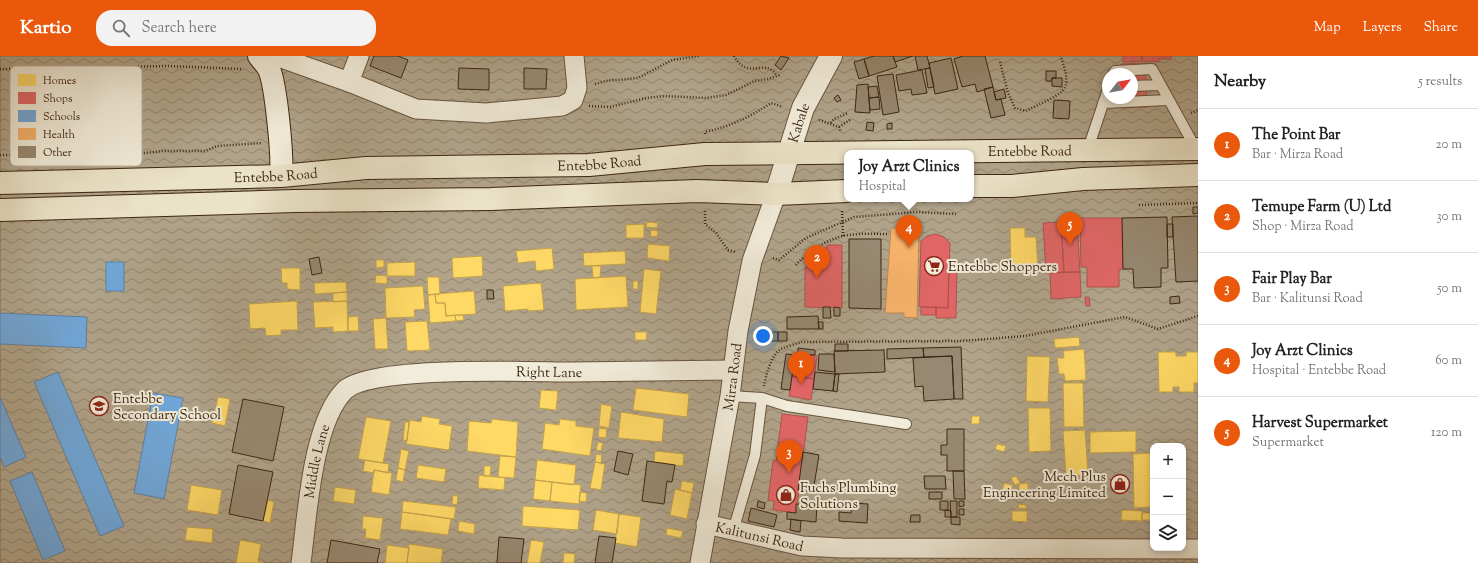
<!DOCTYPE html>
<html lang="en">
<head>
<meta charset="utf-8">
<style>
	:root { --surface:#fff; --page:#f2f2f2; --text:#222; --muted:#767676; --line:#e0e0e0; --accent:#ea580c }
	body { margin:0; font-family:"Sorts Mill Goudy",serif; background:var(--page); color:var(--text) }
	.controls { position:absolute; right:12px; bottom:12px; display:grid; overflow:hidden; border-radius:8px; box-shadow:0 2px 6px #0003 }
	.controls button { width:36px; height:36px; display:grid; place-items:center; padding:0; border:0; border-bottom:1px solid var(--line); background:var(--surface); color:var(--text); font:20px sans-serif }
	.compass { position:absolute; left:1102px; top:12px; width:36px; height:36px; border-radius:50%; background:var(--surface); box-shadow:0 2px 6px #0003; rotate:59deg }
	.you { position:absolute; left:763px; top:280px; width:14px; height:14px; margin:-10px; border:3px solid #fff; border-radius:50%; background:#1a73e8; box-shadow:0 0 0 6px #1a73e833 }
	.badge { display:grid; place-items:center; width:26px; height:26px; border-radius:50%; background:var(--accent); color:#fff; font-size:13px; font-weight:700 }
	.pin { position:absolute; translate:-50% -33px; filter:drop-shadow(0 1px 2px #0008) }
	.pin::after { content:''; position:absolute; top:21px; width:14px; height:12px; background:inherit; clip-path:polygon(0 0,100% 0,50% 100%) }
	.popup { position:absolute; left:844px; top:94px; width:130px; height:52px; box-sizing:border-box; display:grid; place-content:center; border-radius:8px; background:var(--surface); filter:drop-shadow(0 1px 3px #0005); font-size:13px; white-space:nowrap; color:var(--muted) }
	.popup b { font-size:15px; color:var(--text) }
	.popup::after { content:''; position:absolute; left:50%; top:100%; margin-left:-8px; border:8px solid transparent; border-top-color:var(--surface) }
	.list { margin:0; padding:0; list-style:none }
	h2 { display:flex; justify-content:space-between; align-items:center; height:52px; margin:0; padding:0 16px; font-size:17px }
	h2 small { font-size:13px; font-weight:400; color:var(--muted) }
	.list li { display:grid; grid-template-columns:26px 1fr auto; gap:12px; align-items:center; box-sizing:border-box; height:72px; padding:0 16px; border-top:1px solid var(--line) }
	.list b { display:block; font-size:15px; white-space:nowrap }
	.list p { margin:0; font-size:13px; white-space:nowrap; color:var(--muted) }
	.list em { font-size:13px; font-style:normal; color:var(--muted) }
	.icon { flex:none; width:22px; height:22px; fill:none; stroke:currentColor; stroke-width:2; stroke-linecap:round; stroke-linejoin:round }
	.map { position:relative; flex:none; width:1198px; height:507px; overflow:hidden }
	header { display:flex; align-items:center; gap:24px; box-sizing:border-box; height:56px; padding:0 20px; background:var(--accent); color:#fff }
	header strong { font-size:19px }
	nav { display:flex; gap:22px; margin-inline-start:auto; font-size:14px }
	.search { width:280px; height:36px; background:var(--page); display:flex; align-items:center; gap:10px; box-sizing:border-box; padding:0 14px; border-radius:16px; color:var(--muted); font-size:15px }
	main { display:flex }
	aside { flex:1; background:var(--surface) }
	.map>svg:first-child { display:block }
</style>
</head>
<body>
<header>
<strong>Kartio</strong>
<div class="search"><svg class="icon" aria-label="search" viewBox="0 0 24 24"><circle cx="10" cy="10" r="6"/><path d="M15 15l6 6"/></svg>Search here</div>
<nav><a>Map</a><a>Layers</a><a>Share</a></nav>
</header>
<main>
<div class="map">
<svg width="1198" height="507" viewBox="0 0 1198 507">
	<defs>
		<pattern id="water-waves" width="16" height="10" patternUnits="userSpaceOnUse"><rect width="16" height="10" fill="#b0a38a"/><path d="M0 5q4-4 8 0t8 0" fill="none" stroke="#90856f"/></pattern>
	</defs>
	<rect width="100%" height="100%" fill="#ebe3c8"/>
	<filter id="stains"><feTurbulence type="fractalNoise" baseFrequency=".005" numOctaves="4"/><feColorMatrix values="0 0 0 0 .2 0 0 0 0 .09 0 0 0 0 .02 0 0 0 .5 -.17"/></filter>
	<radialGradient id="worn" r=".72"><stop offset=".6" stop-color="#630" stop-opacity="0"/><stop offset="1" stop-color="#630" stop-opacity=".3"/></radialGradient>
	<!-- water -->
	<path fill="url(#water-waves)" stroke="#82715a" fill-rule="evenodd" d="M0,0H1198V507H0ZM1108,18H1132V42H1108ZM847,97H971V143H847ZM1153,390H1183V492H1153Z"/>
	<!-- homes -->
	<path fill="#ffd966" stroke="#c5a34d" d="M647,166L658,167L657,172L646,171Z
		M644,168V182H626V169Z
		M1010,172H1025V181H1036L1038,213L1011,214Z
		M651,174L658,175L657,181L650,180Z
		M648,188L670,190L669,205L647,202Z
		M552,192L554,213L536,215L535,205L518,207L516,195Z
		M625,195L626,208L584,210L583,197Z
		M482,200L483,220L453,222L452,202Z
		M376,204H384V211L376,212Z
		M415,206V220H387V207Z
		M592,210H601L600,221L593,222Z
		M281,212H300V234L287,233V227H282Z
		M644,213L661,215L656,258L640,256Z
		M376,219L387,220V228L375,227Z
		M626,220L628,251L576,254L575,223Z
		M427,221H439L440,238L428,239Z
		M633,225H638V233H633Z
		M346,226L347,236L315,238L314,227Z
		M541,227L544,254L528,255V253L505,255L503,230Z
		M423,230L425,253L414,254L415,261L386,262L385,232Z
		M474,235L476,258L446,260L445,247H436L435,238Z
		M347,236V245L333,246V237Z
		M435,238L436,247H445L446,260L455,259L456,265L430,267L428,239Z
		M297,245L298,274H281V279L266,280L265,272L250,273L249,248Z
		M347,245L348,275L333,276V271L315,272L313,246Z
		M455,259H463L464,264L456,265Z
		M358,260L359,275H348V261Z
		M386,262L388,293H375L373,263Z
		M427,265L430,294L407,295L405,266Z
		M635,276H647L646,284H635Z
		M1079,281L1080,290L1055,292L1054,283Z
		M1084,293L1086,324L1065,325L1064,318H1059L1057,302H1064L1063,295Z
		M1158,296H1176V300H1186V296H1198V327H1194V336H1179V331H1173V336H1159Z
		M1027,300L1050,301L1048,346L1026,345Z
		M1063,327H1083L1084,371H1064Z
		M636,332L689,338L687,361L633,354Z
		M541,334L558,335L556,354L539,352Z
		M218,341L230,343L225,370L212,367Z
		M601,348L612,350L609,372L599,370Z
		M1028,352H1050L1051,395L1029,396Z
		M621,356L664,363L662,386L618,382Z
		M422,360L440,363L439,368L452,370L449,394L406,388L410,364L421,366Z
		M972,360H980L979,368H971Z
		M366,361L391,365L383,407L358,403Z
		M492,363L518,366L516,401L467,395L469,365L491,367Z
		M560,363L576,365V370L594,372L590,400L542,393L545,367L559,369Z
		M405,366H409L407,385L403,384Z
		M599,372L607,373L606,382L598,381Z
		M1085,374L1088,419L1066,420L1063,375Z
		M1136,375V396L1090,397V376Z
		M598,386L603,387L601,395L596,394Z
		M997,388L1006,390L1004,396L995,393Z
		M401,393L409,395L405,414L398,412Z
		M655,395L684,398L683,410L654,406Z
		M1151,397L1152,451L1134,452L1133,398Z
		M596,398L602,399L601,407L595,406Z
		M500,400L516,401L514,422L498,421Z
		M365,404L389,408L388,417L374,414V417L363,415Z
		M537,404L576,409L574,429L535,424Z
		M595,406L605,408L601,434L590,432Z
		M418,409L446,413L444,426L416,422Z
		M484,410H491L490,420H484Z
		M398,412L405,414L403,426L396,424Z
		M374,414L392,417L389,439L371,436Z
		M479,419L505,422L504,434L478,432Z
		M1016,420L1020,427L1015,429L1011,422Z
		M535,424L552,426L550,445L533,443Z
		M682,425L694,427L692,437L680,434Z
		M552,426L581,429L579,448L550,445Z
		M1004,427L1013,429L1011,437L1002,435Z
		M1028,427V439H1019V428Z
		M191,429L222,434L218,459L187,454Z
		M335,431L356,434L354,448L333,445Z
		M675,433L692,437L687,463L670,459Z
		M580,436L587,437L586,446L579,445Z
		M453,439L458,440L457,449L452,448Z
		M268,444L274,446L270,467L263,465Z
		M403,445L456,451L454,463L402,456Z
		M1019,448L1026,449V453L1018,452Z
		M523,450L580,454L578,474L522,470Z
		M596,454L619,458L617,478L593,474Z
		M1122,454L1142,455V465L1121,464Z
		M1012,455H1027V466L1012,465Z
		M402,456L451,463L448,479L400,473Z
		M1142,457H1153V464H1142Z
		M619,458L641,461L637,491L615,487Z
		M363,460L383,462L380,484L365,482L366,473H362Z
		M459,465L475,468L474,478L458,475Z
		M187,471L213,473L212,487L185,484Z
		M667,472L683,475L681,482L666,479Z
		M240,484L261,488L258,505L264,507H236Z
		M531,484L544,486L540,507H527Z
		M409,488L443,493L441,507H407Z
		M387,489L409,492L407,507H385Z
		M564,497L575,498L574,507H563Z"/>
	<!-- shops -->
	<path fill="#e06666" stroke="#af534d" d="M1123,0H1142V5L1123,6Z
		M1142,0H1171V3H1159V6L1142,5Z
		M1145,7L1147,51L1123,52L1122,42H1132V18H1121V8Z
		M1080,162H1122L1123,213H1119V231H1087V211H1081Z
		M1077,165L1080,216H1064L1061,166Z
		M1061,166L1064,216L1046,217L1043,167Z
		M936,178L944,181L950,187L948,252L919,251L921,185L927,180Z
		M827,189H842V252L805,251V211H809V200H814V196H819V192H827Z
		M949,209L957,210L956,262H936V251L948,252Z
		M1080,216L1081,241L1051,243L1050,217Z
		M1085,241H1089L1090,250H1086Z
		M921,251H936V259H921Z
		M795,297L817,300L814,323L792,320Z
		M792,320L814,323L811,344L789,340Z
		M782,358L808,361L796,457L773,454L774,445L768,444L773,405H776Z"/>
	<!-- schools -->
	<path fill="#6fa8dc" stroke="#60819f" d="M106,206H124V235H106Z
		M0,257L87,261L86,292L0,288Z
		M58,316L124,470L100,480L34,326Z
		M153,337L183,342L164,443L134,437Z
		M0,341L26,401L4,411L0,401Z
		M32,416L65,495L43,504L10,425Z"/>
	<!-- health -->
	<path fill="#f6b26b" stroke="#be8850" d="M891,172L919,174L917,262L904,261V257H885Z"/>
	<!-- building -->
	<path fill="#978871" stroke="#3d2612" d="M374,0H398L408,4L401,22L370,10Z
		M781,0L789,2L781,14L775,9Z
		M874,0H893L897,11L869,20L864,3Z
		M893,0H913L895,6Z
		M915,0H927L930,12L918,14Z
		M985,0L993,31L977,36L975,28L962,31L954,3L963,0Z
		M951,2L958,33L935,38L929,7Z
		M864,3L869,20L859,23L854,6Z
		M459,12L489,13V34L458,33Z
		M524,12L547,13L546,33H524Z
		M930,12L934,31L928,32L925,13Z
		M922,14L927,37L912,39L911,33L899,35L896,19Z
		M1046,15H1056V22H1052L1051,25H1046Z
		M893,18L899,56L883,59L877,20Z
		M1052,22H1062V31L1052,30Z
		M868,28L870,57L855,56L857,29Z
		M877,30L879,41L869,42L868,31Z
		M993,31L996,44L1001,43L1005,59L991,62L984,33Z
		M1004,33L1006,42L996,44L994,36Z
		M838,39L841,44L837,46L834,42Z
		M879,41L880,53L870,54L869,42Z
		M1054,44L1070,45L1069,63L1053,62Z
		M867,66L874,67L873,75L866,74Z
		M892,67V73H887V68Z
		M1193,151H1198V157L1193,158Z
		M1198,160V225L1176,226L1172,161Z
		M1167,161L1168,212H1161V231L1134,232L1133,213H1123L1122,162Z
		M1167,168H1173V181H1167Z
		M849,183H881V253L849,252Z
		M319,201L322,217L312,219L309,203Z
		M487,234H493L494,243H487Z
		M1179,240L1180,247L1170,248V241Z
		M823,251H830L831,262H823Z
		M834,251L840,252V260H834Z
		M818,260L819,273H787V261Z
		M818,266H823V273H819Z
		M755,276H762V285L755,284Z
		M762,276H778V285H762Z
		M778,276H787V285H778Z
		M835,288H848V295H835Z
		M961,291L963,343H954L952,300L924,301L923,292Z
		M798,292L815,294V299L798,298Z
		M923,292L924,301L887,303V293Z
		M884,294L885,316L835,318L834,295Z
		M786,298L795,299L790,334L781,333Z
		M819,298H834L835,316L818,314Z
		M952,300L954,343L924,345L923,330L915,331L913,302Z
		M815,316L835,318L833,335L813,333Z
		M835,318H839L837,336L833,335Z
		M243,343L284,351L273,405L232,396Z
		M947,373H964V415H947V399H941V389H947Z
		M618,395L633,398L628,419L614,415Z
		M803,396L819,399L813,436L798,434Z
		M647,405L675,409L672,426L667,425L664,448L642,445Z
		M238,409L273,416L263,465L229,458Z
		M953,415H964L965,443H954Z
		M924,420H945L946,433H925Z
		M929,436H942V443H929Z
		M758,445L765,447L764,453L757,451Z
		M940,445H948V454H940Z
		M950,445H957V461H951Z
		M959,445H964V450L959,451Z
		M852,447L868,448L867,467L839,465V456L851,457Z
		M796,448L817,449L816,466L787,463V456L796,457Z
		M751,452L777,459L774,471L748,465Z
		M959,453H964V459H959Z
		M945,454L951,455V461H945Z
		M911,459H920V466H910Z
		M951,461H960V469L951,468Z
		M791,463L801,465L800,476L790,474Z
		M599,480L616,482L612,507H595Z
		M499,481L524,483L521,507H497Z
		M331,484L380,493L377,507H327Z"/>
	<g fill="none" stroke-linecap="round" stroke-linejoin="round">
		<defs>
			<path id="service" d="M1113,18L1115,15L1152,13L1196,93
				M1132,30L1160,29
				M1103,47L1168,44
				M1088,93L1108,33
				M730,340L762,342L787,350L906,368
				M730,474L736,465L755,399L762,342"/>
			<g id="minor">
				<path d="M276,0L349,26L359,0"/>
				<path d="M349,26L416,53L486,57L562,50L573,44L577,32L574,0"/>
				<path id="s1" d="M706,468L802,490L842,492L1198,493"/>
				<path id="s2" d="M301,507C307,462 312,366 345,334C372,309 531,316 572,316C625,315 679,315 732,314"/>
				<path id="s3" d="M700,507L730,340L738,275L752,205L776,138"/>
			</g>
			<g id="tertiary">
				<path id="s4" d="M776,138L803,52L831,0"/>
			</g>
			<path id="secondary" d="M259,0C262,4 266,8 269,13C276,29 283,101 281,120"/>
			<g id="trunk">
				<path id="s5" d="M0,127L281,120L366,112L589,109L705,98L1198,93"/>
				<path d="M971,130H1012L1083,123L1198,119"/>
				<path d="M0,154L295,145L491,143L697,135L776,138L847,135"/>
			</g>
		</defs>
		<!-- service casing -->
		<use href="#service" stroke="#685540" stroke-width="12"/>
		<!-- minor casing -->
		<use href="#minor" stroke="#685540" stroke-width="21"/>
		<!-- tertiary casing -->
		<use href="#tertiary" stroke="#685540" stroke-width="24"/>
		<!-- secondary casing -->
		<use href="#secondary" stroke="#3d2612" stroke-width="24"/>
		<!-- trunk casing -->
		<use href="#trunk" stroke="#3d2612" stroke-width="24"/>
		<!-- path -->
		<path stroke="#3d2612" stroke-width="2.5" stroke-dasharray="1 2" stroke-linecap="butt" d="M734,0C749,26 764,0 777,20
			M1000,6L1008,37L1015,52L1026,55C1035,50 1063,39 1065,31C1069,21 1063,9 1061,0
			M0,13L168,10L243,13
			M595,28L605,25L638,22L672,4L699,0
			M589,50L610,51L646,42L664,40L706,42L726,39L755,25L768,23L780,19
			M1191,57L1198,54
			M819,64L839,71L841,76
			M831,67L834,63L848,57
			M839,71L851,63
			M705,78V76C729,71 750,61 771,47L783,51
			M0,99L118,100L163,95H205L217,90L262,87
			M1139,149L1198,147
			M705,155V168L716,177L728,194L736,196
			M842,155L843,180
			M773,202L779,204L806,182L854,161L918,156L956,158
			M796,209C808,195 830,181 849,179C862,177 876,178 889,178
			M764,330C766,319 771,299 781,293C787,290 796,288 802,286L962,285L1025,280L1125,261L1158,273L1198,260"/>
		<!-- service -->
		<use href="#service" stroke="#f2eddb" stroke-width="10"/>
		<!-- minor -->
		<use href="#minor" stroke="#f2eddb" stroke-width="19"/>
		<!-- tertiary -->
		<use href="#tertiary" stroke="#f2eddb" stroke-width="22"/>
		<!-- secondary -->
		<use href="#secondary" stroke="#f2eddb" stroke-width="22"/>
		<!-- trunk -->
		<use href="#trunk" stroke="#ebe3c8" stroke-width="22"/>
	</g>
	<!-- icons -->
	<defs>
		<symbol id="supermarket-ring" viewBox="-11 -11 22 22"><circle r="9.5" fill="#f2eddb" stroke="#8f2418" stroke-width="1.5"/><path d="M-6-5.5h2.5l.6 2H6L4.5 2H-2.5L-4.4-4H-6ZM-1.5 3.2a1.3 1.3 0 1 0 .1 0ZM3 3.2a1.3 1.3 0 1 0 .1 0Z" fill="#8f2418"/></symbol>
		<symbol id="school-ring" viewBox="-11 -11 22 22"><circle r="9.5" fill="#f2eddb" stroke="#8f2418" stroke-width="1.5"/><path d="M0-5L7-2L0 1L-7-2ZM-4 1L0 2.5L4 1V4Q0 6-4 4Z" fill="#8f2418"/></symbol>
		<symbol id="shop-ring" viewBox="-11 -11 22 22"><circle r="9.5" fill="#f2eddb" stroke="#8f2418" stroke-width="1.5"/><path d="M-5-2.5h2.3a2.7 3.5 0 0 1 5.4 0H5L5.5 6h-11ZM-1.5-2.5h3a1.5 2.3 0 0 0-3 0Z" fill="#8f2418"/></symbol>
	</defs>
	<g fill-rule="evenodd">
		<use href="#supermarket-ring" x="923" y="199" width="22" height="22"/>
		<use href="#school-ring" x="88" y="339" width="22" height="22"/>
		<use href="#shop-ring" x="1109" y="417" width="22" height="22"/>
		<use href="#shop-ring" x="775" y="428" width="22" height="22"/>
	</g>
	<g text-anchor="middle" stroke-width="4" stroke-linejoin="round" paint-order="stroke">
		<!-- street labels -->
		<g font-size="14" fill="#3d2612" stroke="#f2eddb">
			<text dy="5" stroke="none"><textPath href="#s4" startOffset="75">Kabale</textPath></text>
			<text dy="5" stroke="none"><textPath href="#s5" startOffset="1031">Entebbe Road</textPath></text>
			<text dy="5" stroke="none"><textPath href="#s5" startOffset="600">Entebbe Road</textPath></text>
			<text dy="5" stroke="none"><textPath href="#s5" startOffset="276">Entebbe Road</textPath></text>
			<text dy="5" stroke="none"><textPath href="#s2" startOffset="388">Right Lane</textPath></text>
			<text dy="5" stroke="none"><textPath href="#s3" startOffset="189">Mirza Road</textPath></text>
			<text dy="5" stroke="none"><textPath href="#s2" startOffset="103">Middle Lane</textPath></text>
			<text dy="5" stroke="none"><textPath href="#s1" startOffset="55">Kalitunsi Road</textPath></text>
		</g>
		<!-- poi labels -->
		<g font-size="14" fill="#3d2612" stroke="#f2eddb" text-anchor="start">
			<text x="948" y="215">Entebbe Shoppers</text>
			<text x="113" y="347">Entebbe<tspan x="113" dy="16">Secondary School</tspan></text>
			<text x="1106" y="425" text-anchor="end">Mech Plus<tspan x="1106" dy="16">Engineering Limited</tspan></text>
			<text x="800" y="436">Fuchs Plumbing<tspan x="800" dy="16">Solutions</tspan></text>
		</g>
	</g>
	<!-- legend -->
	<rect x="10" y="10" width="132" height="100" rx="6" fill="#f2eddb" stroke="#bcb19f" stroke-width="1"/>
	<rect x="18" y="18" width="18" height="12" fill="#ffd966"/>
	<rect x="18" y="36" width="18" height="12" fill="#e06666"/>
	<rect x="18" y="54" width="18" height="12" fill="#6fa8dc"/>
	<rect x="18" y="72" width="18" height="12" fill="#f6b26b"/>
	<rect x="18" y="90" width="18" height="12" fill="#978871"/>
	<g font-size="11" fill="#3d2612">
		<text x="43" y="28">Homes</text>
		<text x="43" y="46">Shops</text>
		<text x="43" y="64">Schools</text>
		<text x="43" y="82">Health</text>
		<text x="43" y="100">Other</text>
	</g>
	<rect width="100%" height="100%" filter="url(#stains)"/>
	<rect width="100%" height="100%" fill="url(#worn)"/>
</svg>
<div class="controls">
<button>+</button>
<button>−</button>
<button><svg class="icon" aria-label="layers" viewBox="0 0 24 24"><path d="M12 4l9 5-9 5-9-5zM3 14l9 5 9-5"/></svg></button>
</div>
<svg class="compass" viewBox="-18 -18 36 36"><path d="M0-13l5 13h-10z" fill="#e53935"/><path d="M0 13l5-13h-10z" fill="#767676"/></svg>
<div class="you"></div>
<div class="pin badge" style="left:801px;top:328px">1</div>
<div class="pin badge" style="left:817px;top:222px">2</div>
<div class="pin badge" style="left:789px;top:417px">3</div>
<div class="pin badge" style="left:909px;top:192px">4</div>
<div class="popup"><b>Joy Arzt Clinics</b>Hospital</div>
<div class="pin badge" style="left:1070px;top:189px">5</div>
</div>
<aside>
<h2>Nearby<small>5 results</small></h2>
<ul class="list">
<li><span class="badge">1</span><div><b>The Point Bar</b><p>Bar · Mirza Road</p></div><em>20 m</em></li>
<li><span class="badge">2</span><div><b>Temupe Farm (U) Ltd</b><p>Shop · Mirza Road</p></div><em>30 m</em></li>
<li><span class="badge">3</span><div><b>Fair Play Bar</b><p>Bar · Kalitunsi Road</p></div><em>50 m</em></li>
<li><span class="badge">4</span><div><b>Joy Arzt Clinics</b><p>Hospital · Entebbe Road</p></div><em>60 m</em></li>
<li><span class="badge">5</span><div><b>Harvest Supermarket</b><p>Supermarket</p></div><em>120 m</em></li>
</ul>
</aside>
</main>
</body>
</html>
